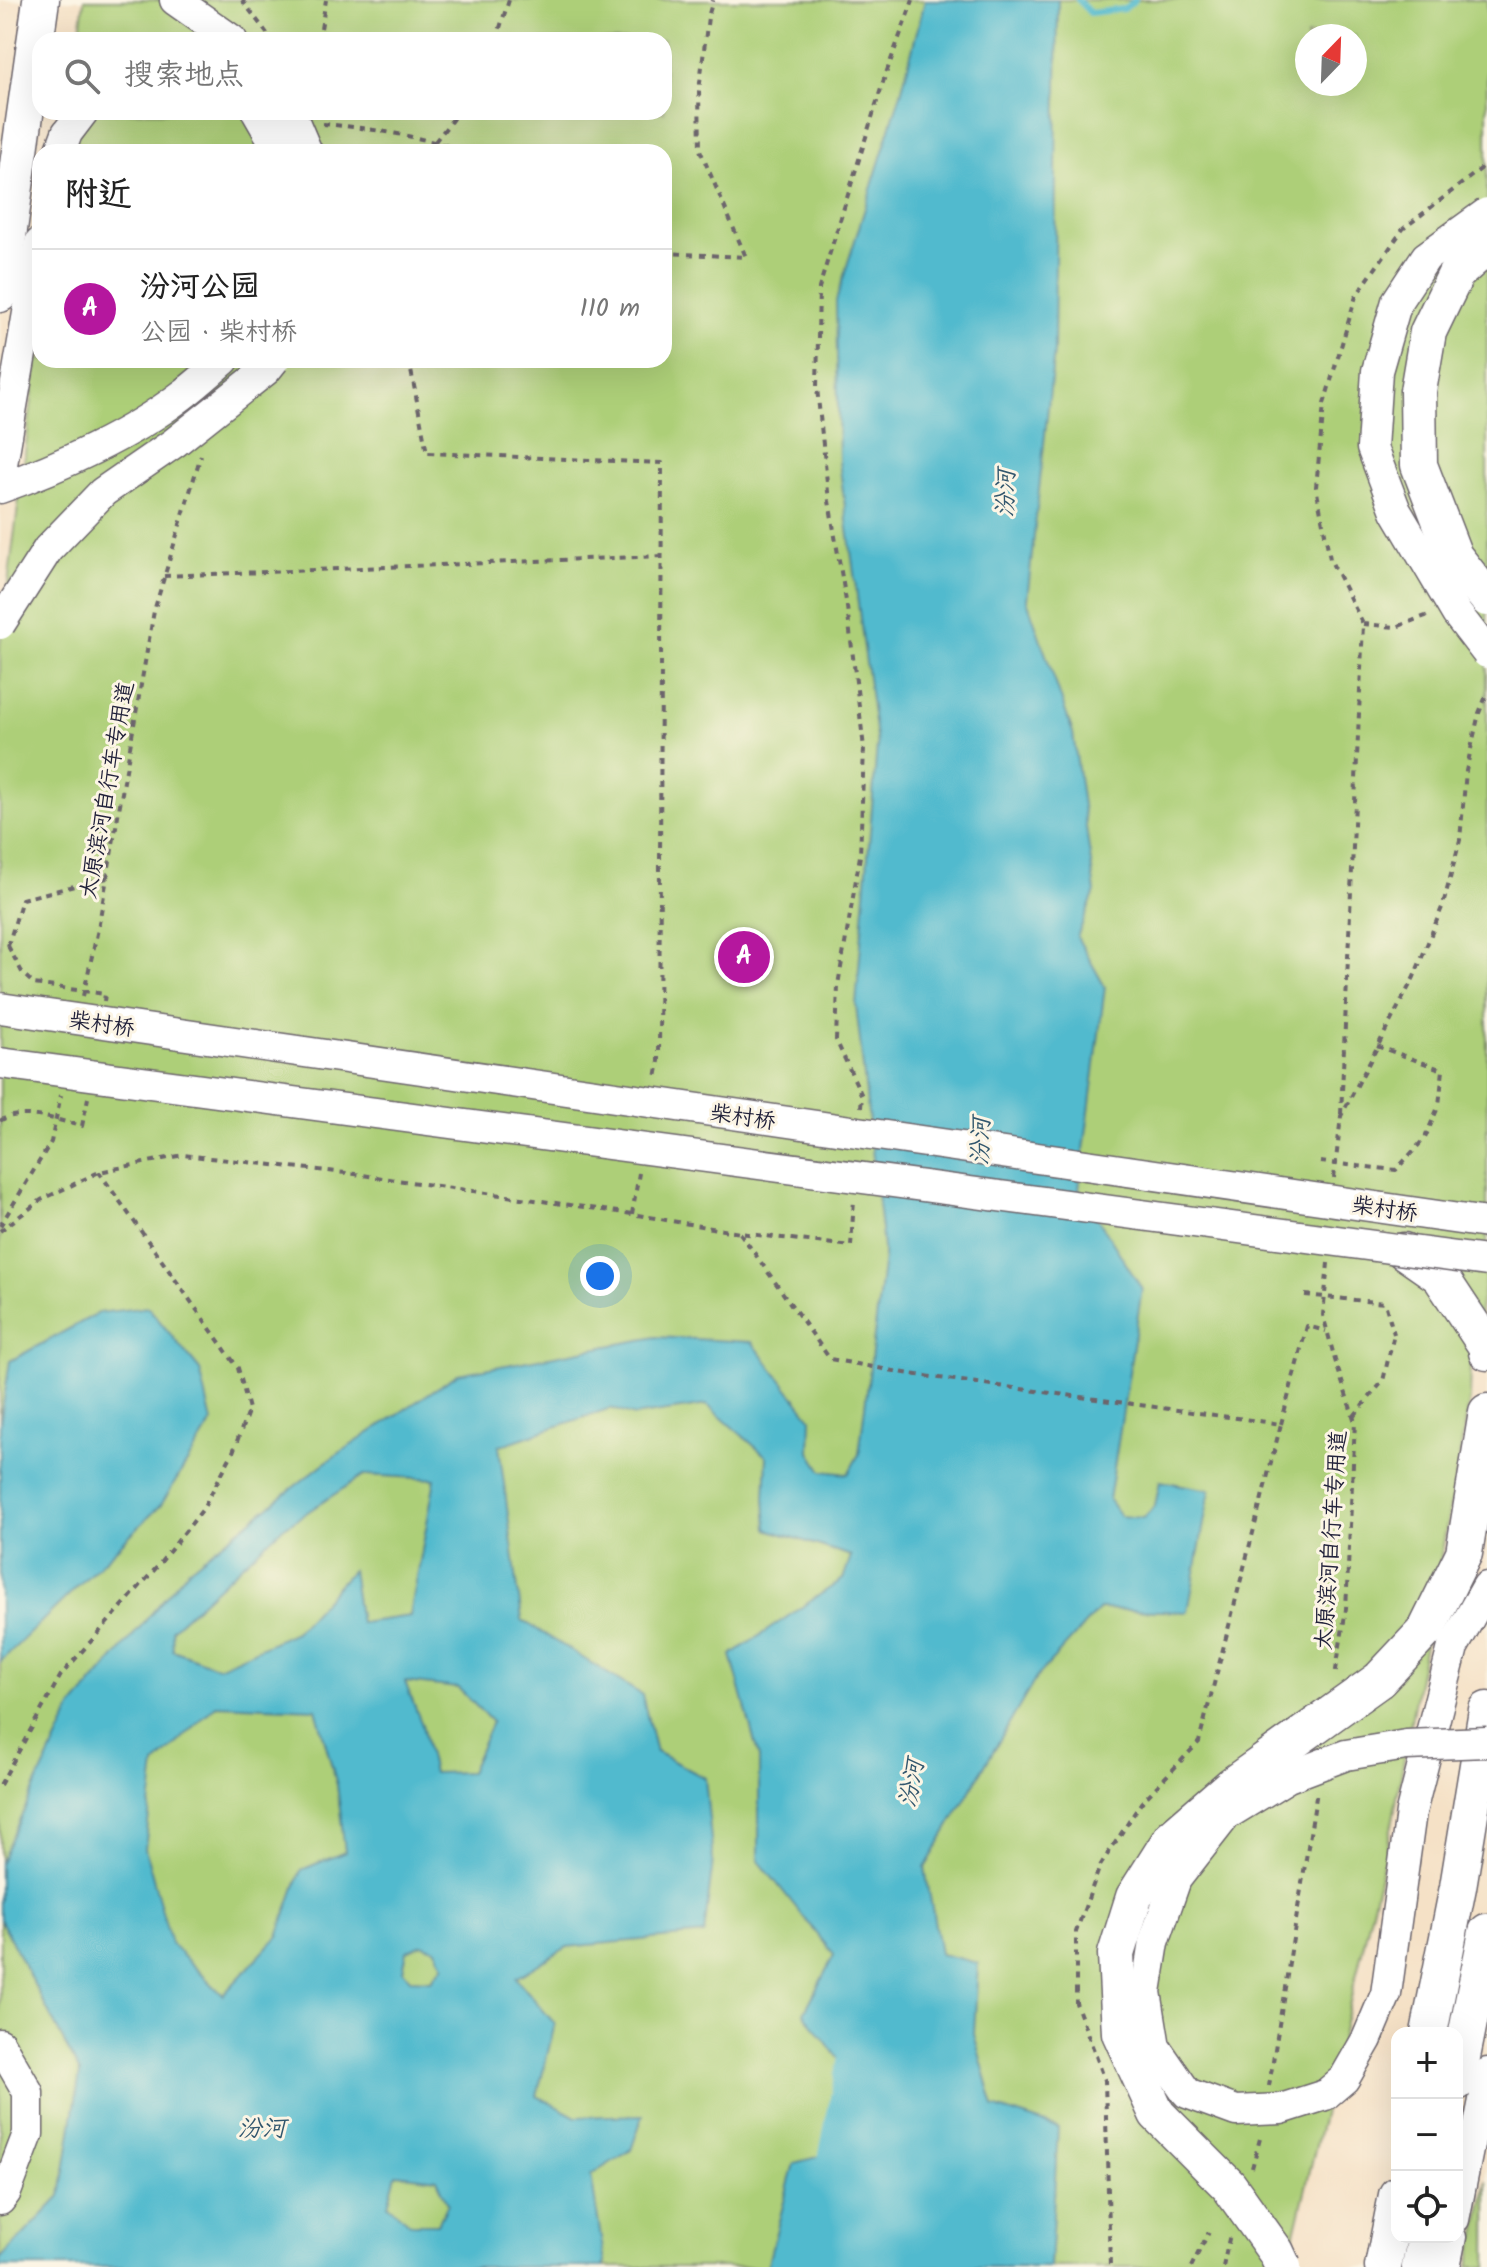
<!DOCTYPE html>
<html lang="zh">
<head>
<meta charset="utf-8">
<style>
	:root { --surface:#fff; --page:#f6f6f6; --text:#222; --muted:#767676; --line:#e0e0e0; --accent:#b5179e }
	body { margin:0; font-family:Kalam,"LXGW WenKai TC",sans-serif; background:var(--page); color:var(--text) }
	.controls { position:absolute; right:24px; bottom:24px; display:grid; overflow:hidden; border-radius:16px; box-shadow:0 8px 32px #0002 }
	.controls button { width:72px; height:72px; display:grid; place-items:center; padding:0; border:0; border-bottom:2px solid var(--line); background:var(--surface); color:var(--text); font:40px sans-serif }
	.compass { position:absolute; left:1295px; top:24px; width:72px; height:72px; border-radius:50%; background:var(--surface); box-shadow:0 8px 32px #0002; rotate:23deg }
	.you { position:absolute; left:600px; top:1276px; width:28px; height:28px; margin:-20px; border:6px solid #fff; border-radius:50%; background:#1a73e8; box-shadow:0 0 0 12px #1a73e833 }
	.badge { display:grid; place-items:center; width:52px; height:52px; border-radius:50%; background:var(--accent); color:#fff; font-size:26px; font-weight:700 }
	.pin { position:absolute; translate:-50% -50%; border:4px solid #fff; box-shadow:0 2px 8px #0006 }
	.list { margin:0; padding:0; list-style:none }
	h2 { display:flex; justify-content:space-between; align-items:center; height:104px; margin:0; padding:0 32px; font-size:34px }
	h2 small { font-size:26px; font-weight:400; color:var(--muted) }
	.list li { display:grid; grid-template-columns:52px 1fr auto; gap:24px; align-items:center; box-sizing:border-box; height:120px; padding:0 32px; border-top:2px solid var(--line) }
	.list b { display:block; font-size:30px; white-space:nowrap }
	.list p { margin:0; font-size:26px; white-space:nowrap; color:var(--muted) }
	.list em { font-size:26px; font-style:normal; color:var(--muted) }
	.icon { flex:none; width:44px; height:44px; fill:none; stroke:currentColor; stroke-width:2; stroke-linecap:round; stroke-linejoin:round }
	.map { position:relative; flex:none; width:1487px; height:2267px; overflow:hidden }
	.search { position:absolute; background:var(--surface); box-shadow:0 8px 32px #0002; left:32px; top:32px; width:640px; height:88px; display:flex; align-items:center; gap:20px; box-sizing:border-box; padding:0 28px; border-radius:24px; color:var(--muted); font-size:30px }
	.panel { position:absolute; background:var(--surface); box-shadow:0 8px 32px #0002; left:32px; top:144px; width:640px; height:224px; border-radius:24px }
	.map>svg:first-child { display:block }
</style>
</head>
<body>
<div class="map">
<svg width="1487" height="2267" viewBox="0 0 1487 2267">
	<rect width="100%" height="100%" fill="#fcf5e5"/>
	<filter id="ink" filterUnits="userSpaceOnUse"><feTurbulence type="fractalNoise" baseFrequency=".0125" numOctaves="2"/><feDisplacementMap in="SourceGraphic" scale="16" xChannelSelector="R" yChannelSelector="G"/><feConvolveMatrix kernelMatrix="1 2 1 2 8 2 1 2 1" color-interpolation-filters="sRGB"/></filter>
	<filter id="wash" filterUnits="userSpaceOnUse"><feTurbulence type="fractalNoise" baseFrequency=".006" numOctaves="4" result="noise"/><feDisplacementMap in="SourceGraphic" scale="32" xChannelSelector="R" yChannelSelector="G"/><feGaussianBlur stdDeviation="1.8" result="paint"/><feColorMatrix in="noise" values="0 0 0 0 0 0 0 0 0 0 0 0 0 0 0 0 0 1.4 0 .05"/><feComposite in="paint" operator="in"/></filter>
	<g filter="url(#wash)">
		<rect width="100%" height="100%" fill="#f5e1c6"/>
		<!-- green -->
		<path fill="#adcf78" stroke="#68785a" stroke-width="2" fill-rule="evenodd" d="M84,0H1487V1269L1471,1364L1470,1398L1392,1825L1287,2267H0V645L40,337V360H664V152H64L69,112H664V40H79ZM1307,36H1355V84H1307Z
			M1487,2180V2267H1469Z"/>
		<!-- water -->
		<path fill="#51bace" stroke="#3a6e84" stroke-width="2" fill-rule="evenodd" d="M925,0H1058L1054,352L1027,600L1073,733L1095,892L1077,937L1105,987L1079,1189L1142,1289L1109,1500L1120,1516L1143,1518L1155,1506L1160,1481L1210,1490L1188,1612L1099,1609L1036,1678L925,1868L940,1954L978,1963L974,2034L994,2107L1058,2128L1050,2267H767L794,2163L844,2150L864,2092L804,2013L834,1955L759,1861V1758L731,1655L843,1579L851,1556L767,1529L765,1498L767,1457L707,1405L634,1416L611,1408L499,1446L522,1620L642,1695L656,1752L705,1778L713,1861L704,1934L567,1947L516,1978L555,2024L537,2096L576,2117L643,2115L631,2150L591,2175L605,2263L603,2267H0V2259L61,2196L80,2073L0,1919V1862L72,1708L188,1570L323,1464L458,1374L656,1337L752,1342L811,1418L810,1452L822,1471L848,1474L859,1454L884,1257L856,1005L877,745L839,462L836,301L901,93ZM364,1475L435,1479L410,1616L360,1623L352,1570L295,1632L218,1667L173,1650L172,1629L280,1530ZM405,1682L458,1688L492,1722L470,1772L433,1773L422,1725ZM216,1705L316,1709L337,1785L345,1852L301,1870L278,1936L223,1995L171,1944L145,1849L155,1765ZM422,1944L436,1949L444,1965L431,1980L410,1979L403,1970L407,1951ZM396,2174L437,2179L448,2204L438,2224H411L388,2205Z
			M148,1307L200,1370L212,1422L161,1505L0,1662V1423L10,1361L98,1313Z"/>
		<g fill="none" stroke-linecap="round" stroke-linejoin="round">
			<!-- stream -->
			<path stroke="#51bace" stroke-width="6" d="M1078,0L1090,13L1124,9L1135,0"/>
			<!-- river -->
			<path stroke="#51bace" stroke-width="38" d="M816,2267L863,2028"/>
		</g>
	</g>
	<g filter="url(#ink)">
		<g fill="none" stroke-linecap="round" stroke-linejoin="round">
			<defs>
				<path id="minor" d="M1457,2220L1487,2070
					M1448,2267L1454,2237"/>
				<path id="major" d="M175,0L232,40
					M257,112L280,152
					M290,112L307,152
					M60,152L67,133L83,112
					M0,476L40,243
					M0,488C60,467 130,435 181,396C196,385 210,372 224,360
					M0,2044L28,2092V2134L6,2192L0,2200
					M1325,2095L1344,2079L1367,2039L1386,1994L1411,1812L1453,1647L1487,1587"/>
				<path id="highway" d="M0,294L41,0
					M1404,1251L1440,1276L1487,1347V1352
					M1379,1680L1426,1630L1464,1553L1487,1412
					M1429,2033L1458,1887L1487,1710
					M1457,2082L1487,1932
					M1383,2267L1397,2195
					M1420,2267L1426,2237"/>
			</defs>
			<!-- minor casing -->
			<use href="#minor" stroke="#6c656c" stroke-width="27"/>
			<!-- major casing -->
			<use href="#major" stroke="#6c656c" stroke-width="33"/>
			<!-- highway casing -->
			<use href="#highway" stroke="#6c656c" stroke-width="39"/>
			<!-- path -->
			<path stroke="#6c656c" stroke-width="4" stroke-dasharray="6 6" stroke-linecap="butt" d="M242,0L272,40
				M319,40L326,0
				M496,40L509,0
				M323,124C373,128 421,137 469,152
				M429,152C436,137 449,127 457,112
				M664,253L746,257L700,150L699,91L708,17L713,0
				M409,360L427,453L662,463L659,1061L656,1078
				M164,576L661,556
				M1363,624L1396,627L1431,614
				M8,946L22,899L107,878
				M83,996L98,929L154,611L201,455
				M1377,1046L1443,1070L1439,1105
				M861,1107L862,1096L836,1040L838,985L860,856L864,748L847,607L829,501L817,388L819,288L884,79L913,0
				M1341,1114L1363,624L1330,559L1316,487L1324,404L1356,296L1403,229L1487,164
				M1334,1178L1341,1116L1414,977L1443,905L1460,840L1466,771L1479,713L1487,694
				M632,1214L639,1173
				M0,1226L51,1142L61,1095
				M0,1231L41,1200L99,1172L183,1155L355,1174L632,1214L740,1233L851,1246L854,1200
				M740,1233L830,1359L910,1374L1281,1424L1199,1742L1141,1803L1100,1866L1076,1932V2003L1105,2080L1110,2267
				M1328,1263L1323,1315L1335,1360L1355,1422L1346,1609L1335,1676
				M1354,1416L1383,1381L1394,1334
				M1281,1424L1307,1326L1326,1331
				M0,1785L61,1675L157,1567L203,1509L233,1452L249,1409L238,1368L99,1172
				M1269,2086L1317,1791
				M1252,2168L1261,2135
				M1191,2267L1209,2232
				M1223,2267L1230,2234"/>
			<!-- minor -->
			<use href="#minor" stroke="#fff" stroke-width="24"/>
			<!-- major -->
			<use href="#major" stroke="#fff" stroke-width="30"/>
			<!-- highway -->
			<use href="#highway" stroke="#fff" stroke-width="36"/>
			<defs>
				<path id="major-bridge" d="M1487,213L1426,257L1397,301L1377,371L1372,448L1396,511L1457,614L1487,653
					M0,624L48,549L103,492L174,443L266,370L274,360
					M0,1008L1487,1223
					M0,1063L1487,1261
					M1325,2095L1281,2109L1236,2111L1187,2093L1155,2047L1146,1992L1154,1942L1176,1879L1226,1815L1288,1777L1346,1755L1406,1745L1487,1742"/>
				<path id="highway-bridge" d="M1487,246L1456,274L1428,332L1418,391L1419,465L1454,556L1487,598
					M1283,2267L1276,2252L1229,2186L1157,2114L1120,2033L1116,1954L1134,1897L1172,1837L1232,1785L1379,1680"/>
			</defs>
			<!-- major-bridge casing -->
			<use href="#major-bridge" stroke="#6c656c" stroke-width="33" stroke-linecap="butt"/>
			<!-- highway-bridge casing -->
			<use href="#highway-bridge" stroke="#6c656c" stroke-width="39" stroke-linecap="butt"/>
			<!-- path-bridge -->
			<path stroke="#6c656c" stroke-width="4" stroke-dasharray="6 6" stroke-linecap="butt" d="M8,946L23,974L34,984L105,994L104,1001
				M0,1121C19,1107 61,1121 82,1126L88,1098
				M1320,1162L1396,1170L1425,1138L1439,1105
				M1305,1295L1385,1303L1394,1334"/>
			<!-- major-bridge -->
			<use href="#major-bridge" stroke="#fff" stroke-width="30"/>
			<!-- highway-bridge -->
			<use href="#highway-bridge" stroke="#fff" stroke-width="36"/>
		</g>
	</g>
	<g text-anchor="middle" stroke-width="6" stroke-linejoin="round" paint-order="stroke">
		<!-- street labels -->
		<g font-size="22" fill="#22223b" stroke="#fcf5e5">
			<text transform="translate(106 790) rotate(-80)" y="8">太原滨河自行车专用道</text>
			<text transform="translate(102 1023) rotate(8)" y="8">柴村桥</text>
			<text transform="translate(743 1116) rotate(8)" y="8">柴村桥</text>
			<text transform="translate(1385 1208) rotate(8)" y="8">柴村桥</text>
			<text transform="translate(1330 1540) rotate(-86)" y="8">太原滨河自行车专用道</text>
		</g>
		<!-- water labels -->
		<g font-size="24" font-style="italic" fill="#32576e" stroke="#fcf5e5">
			<text transform="translate(1005 493) rotate(-88)" y="8">汾河</text>
			<text transform="translate(980 1141) rotate(-88)" y="8">汾河</text>
			<text transform="translate(911 1783) rotate(-79)" y="8">汾河</text>
			<text x="262" y="2136">汾河</text>
		</g>
	</g>
</svg>
<div class="controls">
<button>+</button>
<button>−</button>
<button><svg class="icon" aria-label="locate" viewBox="0 0 24 24"><circle cx="12" cy="12" r="6"/><path d="M12 2v4M12 18v4M2 12h4M18 12h4"/></svg></button>
</div>
<svg class="compass" viewBox="-18 -18 36 36"><path d="M0-13l5 13h-10z" fill="#e53935"/><path d="M0 13l5-13h-10z" fill="#767676"/></svg>
<div class="you"></div>
<div class="pin badge" style="left:744px;top:957px">A</div>
<div class="search"><svg class="icon" aria-label="search" viewBox="0 0 24 24"><circle cx="10" cy="10" r="6"/><path d="M15 15l6 6"/></svg>搜索地点</div>
<section class="panel">
<h2>附近<small></small></h2>
<ul class="list">
<li><span class="badge">A</span><div><b>汾河公园</b><p>公园 · 柴村桥</p></div><em>110 m</em></li>
</ul>
</section>
</div>
</body>
</html>
